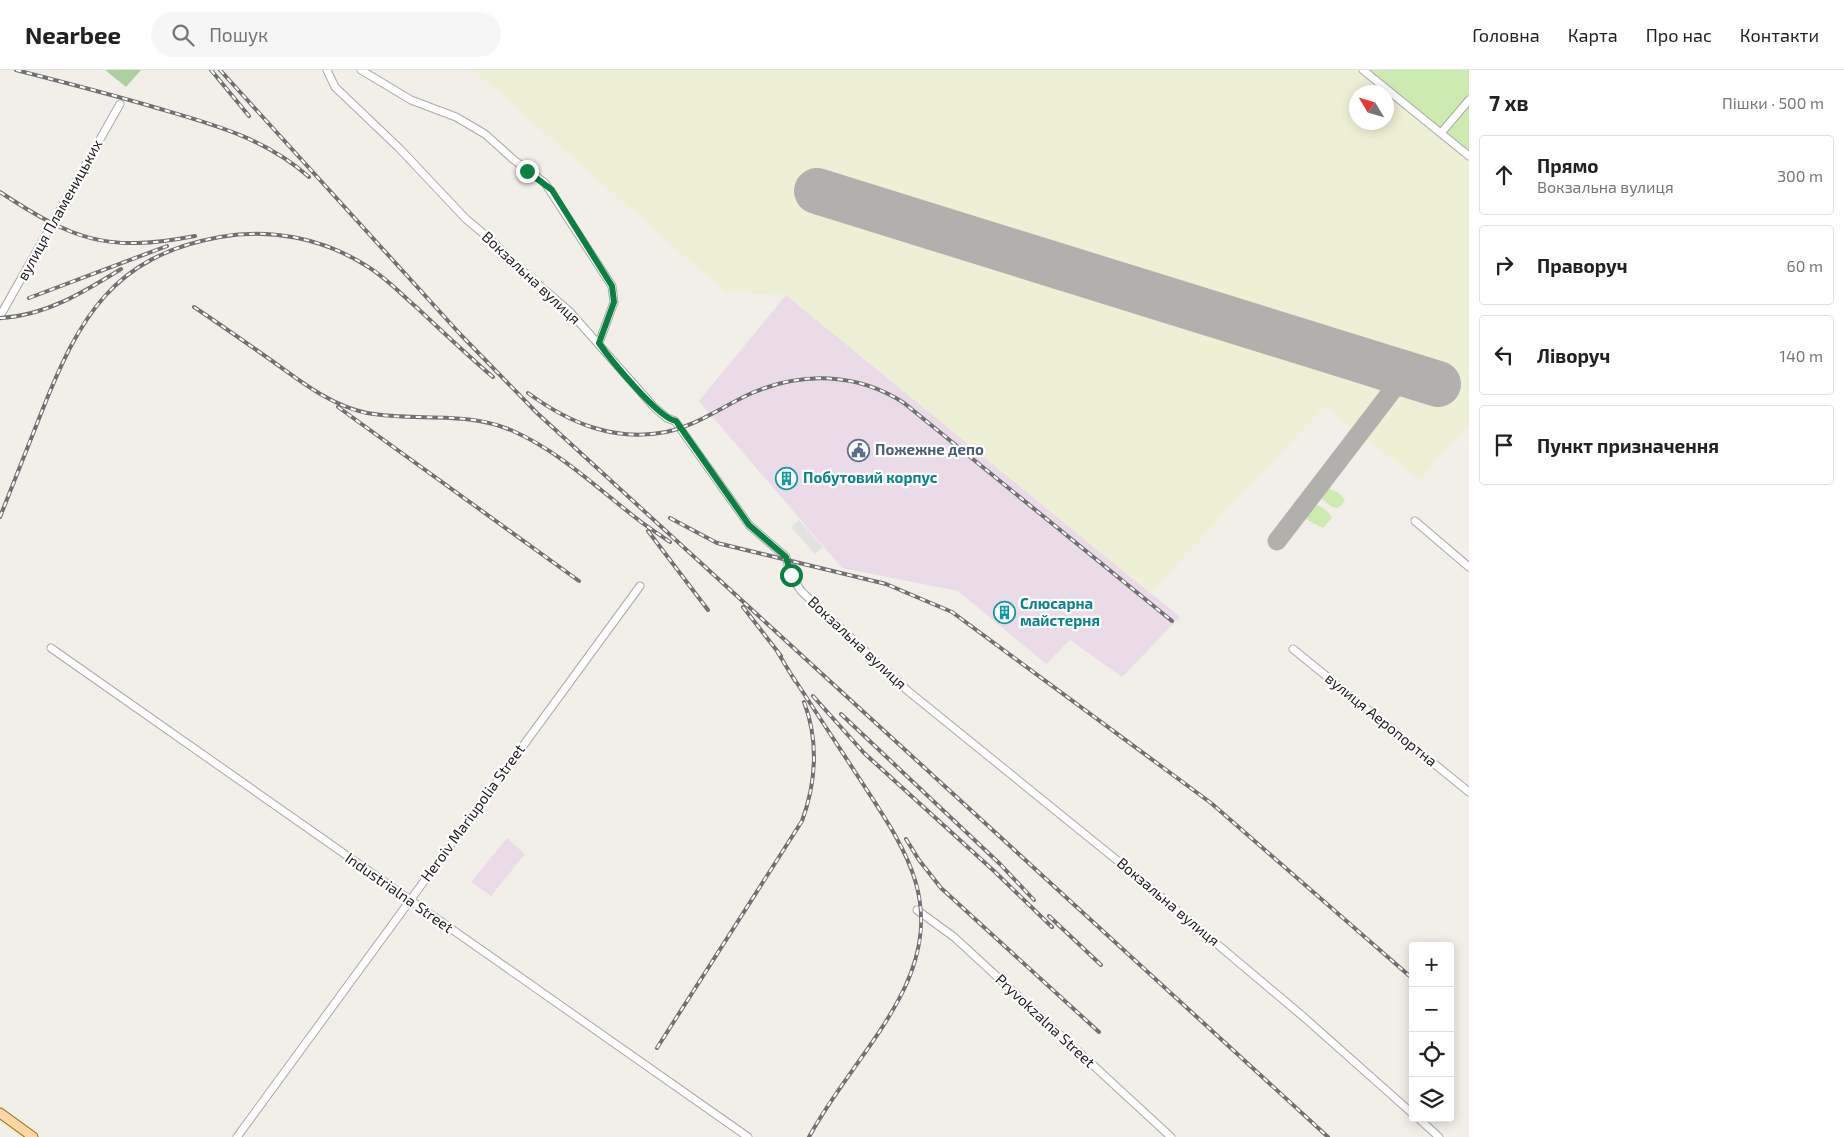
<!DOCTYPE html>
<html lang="uk">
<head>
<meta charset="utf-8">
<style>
	:root { --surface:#fff; --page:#f6f6f6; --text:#222; --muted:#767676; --line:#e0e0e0 }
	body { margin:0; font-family:"Exo 2",sans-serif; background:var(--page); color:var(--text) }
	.controls { position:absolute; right:15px; bottom:15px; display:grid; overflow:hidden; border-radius:5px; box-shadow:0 2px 12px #0003 }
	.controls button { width:45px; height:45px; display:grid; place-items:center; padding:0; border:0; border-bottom:1px solid var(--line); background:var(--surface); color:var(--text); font:25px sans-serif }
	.compass { position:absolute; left:1349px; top:15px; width:45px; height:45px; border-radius:50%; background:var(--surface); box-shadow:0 2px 12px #0003; rotate:308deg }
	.stop { position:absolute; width:15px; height:15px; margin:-11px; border:4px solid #0b8043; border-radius:50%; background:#fff }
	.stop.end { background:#0b8043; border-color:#fff; box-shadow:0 1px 5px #0008 }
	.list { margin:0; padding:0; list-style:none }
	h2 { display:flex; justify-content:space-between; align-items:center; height:65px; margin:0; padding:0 20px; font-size:21px }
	h2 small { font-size:16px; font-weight:400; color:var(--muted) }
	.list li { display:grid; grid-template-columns:32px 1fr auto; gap:15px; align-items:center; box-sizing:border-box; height:80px; margin:0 10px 10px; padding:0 10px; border:1px solid var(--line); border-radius:5px }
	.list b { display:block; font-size:19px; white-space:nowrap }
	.list p { margin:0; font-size:16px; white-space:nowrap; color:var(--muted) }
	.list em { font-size:16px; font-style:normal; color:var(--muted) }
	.icon { flex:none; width:28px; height:28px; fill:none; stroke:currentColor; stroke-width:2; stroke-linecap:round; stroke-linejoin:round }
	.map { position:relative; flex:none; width:1469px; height:1067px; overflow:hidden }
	header { display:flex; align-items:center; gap:30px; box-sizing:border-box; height:70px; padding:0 25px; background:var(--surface); border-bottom:1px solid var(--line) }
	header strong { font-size:24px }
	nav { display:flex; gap:28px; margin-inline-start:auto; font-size:18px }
	.search { width:350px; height:45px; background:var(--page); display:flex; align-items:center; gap:12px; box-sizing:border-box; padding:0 18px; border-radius:28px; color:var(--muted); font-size:19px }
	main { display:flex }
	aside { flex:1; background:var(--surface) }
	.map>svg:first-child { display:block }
</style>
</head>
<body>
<header>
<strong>Nearbee</strong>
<div class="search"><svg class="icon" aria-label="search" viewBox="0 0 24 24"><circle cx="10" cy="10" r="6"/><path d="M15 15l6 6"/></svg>Пошук</div>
<nav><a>Головна</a><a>Карта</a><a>Про нас</a><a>Контакти</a></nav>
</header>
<main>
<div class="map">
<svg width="1469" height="1067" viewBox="0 0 1469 1067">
	<rect width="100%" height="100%" fill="#f2efe9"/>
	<!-- industrial -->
	<path fill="#ebdbe8" d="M786,225L1180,547L1122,607L1070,570L1046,594L958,521L842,498L699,331Z
		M507,768L525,784L491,826L471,812Z"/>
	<!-- farmland -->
	<path fill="#eef0d5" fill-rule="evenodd" d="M473,0H1367L1469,85V355L1420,410L1324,337L1150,523L786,225L726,223ZM1356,22H1386V52H1356Z"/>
	<!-- grass -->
	<path fill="#cdebb0" d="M1367,0H1469V85Z
		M1325,417C1333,420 1341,422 1345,431L1338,438L1332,437L1318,426Z
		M1312,434C1320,434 1328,441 1332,448L1323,458L1309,451L1304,445Z"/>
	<!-- forest -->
	<path fill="#add19e" d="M105,0H141L126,17Z"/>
	<!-- parking -->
	<path fill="#e2e2e2" d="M799,450L823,477L815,484L791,457Z"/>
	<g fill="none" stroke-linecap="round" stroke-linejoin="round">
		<!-- taxiway -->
		<path stroke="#b1b0ac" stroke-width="19" d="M1277,471L1405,304"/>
		<!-- runway -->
		<path stroke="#b1b0ac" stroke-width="46" d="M817,121L1438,314"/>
		<defs>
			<path id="minor" d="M327,0L335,17L399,78L466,149L491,170L518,197L570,242L654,337L667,348L675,351L749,455L786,487L791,505L801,521L908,621L1134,804L1306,949L1413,1044
				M361,0L411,30L456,47L485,64L514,90L545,113L612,216L614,232L599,273
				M1363,0L1469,86
				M1441,63L1469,30
				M0,246L120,34
				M1415,451L1469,497
				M51,578L748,1067
				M1293,579L1469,722
				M917,840L954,867L1171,1067
				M1418,1048L1439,1067
				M237,1067L640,516"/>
			<path id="major" d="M0,1043L33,1067"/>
		</defs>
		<!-- minor casing -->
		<use href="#minor" stroke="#a9a9a9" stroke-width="9"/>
		<!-- major casing -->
		<use href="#major" stroke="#a06b00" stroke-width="11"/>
		<!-- minor -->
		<use href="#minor" stroke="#fff" stroke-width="7"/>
		<!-- major -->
		<use href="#major" stroke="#fcd6a4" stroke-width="9"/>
		<defs>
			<path id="rail" d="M16,0C63,12 110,24 157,38C212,54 265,68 309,107
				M211,0L249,46
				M220,0L460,264L537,343L1328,1067
				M0,122C73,170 107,183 195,166
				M29,228L167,176
				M194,237C221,255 248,274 275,293C303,313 332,336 367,343C416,352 466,340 513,361C560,382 596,417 636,448C647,457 659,464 670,472
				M0,248C45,246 84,222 121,199
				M528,323C569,353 614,372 666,362C698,355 723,336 752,323C803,301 858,303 904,333L1172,551
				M338,337L579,511
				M0,447C14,412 28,376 42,341C79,248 113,186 220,167C270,158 322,168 365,195C384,206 399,222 415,236C441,260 466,284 493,307
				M670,448L717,473L886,514L952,542L1211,733L1413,909
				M648,461L708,540
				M743,537L781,586
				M777,581L795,611
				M793,607C816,642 838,676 861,711C906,780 944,833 905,917C880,970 837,1015 809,1067
				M813,626L864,683L994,801L1052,857
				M841,644L1000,794L1034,830
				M906,769L919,790L941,818L1099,962
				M1049,846L1101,895
				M657,978L802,751C816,713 819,671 804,632"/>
		</defs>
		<!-- rail casing -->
		<use href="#rail" stroke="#707070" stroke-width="4"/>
		<!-- rail -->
		<use href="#rail" stroke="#fff" stroke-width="2" stroke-dasharray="5.5" stroke-linecap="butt"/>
	</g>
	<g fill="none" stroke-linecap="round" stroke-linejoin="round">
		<!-- route -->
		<path stroke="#0b8043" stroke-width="6" d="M527,101L552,120L612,216L614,232L599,273C610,289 659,349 676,351L749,455L786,487L791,505"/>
	</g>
	<!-- icons -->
	<defs>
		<symbol id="civic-ring" viewBox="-11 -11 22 22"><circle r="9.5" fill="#fff" stroke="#5c6f8a" stroke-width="1.5"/><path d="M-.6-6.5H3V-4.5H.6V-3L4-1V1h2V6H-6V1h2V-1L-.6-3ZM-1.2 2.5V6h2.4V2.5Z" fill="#5c6f8a"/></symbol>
		<symbol id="building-ring" viewBox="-11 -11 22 22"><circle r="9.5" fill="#fff" stroke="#0f9aa8" stroke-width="1.5"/><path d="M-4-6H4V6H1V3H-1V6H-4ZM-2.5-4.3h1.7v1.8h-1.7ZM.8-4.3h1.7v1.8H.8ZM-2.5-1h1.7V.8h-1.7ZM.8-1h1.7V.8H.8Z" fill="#0f9aa8"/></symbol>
	</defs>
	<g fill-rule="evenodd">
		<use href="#civic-ring" x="846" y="368" width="25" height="25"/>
		<use href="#building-ring" x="774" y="396" width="25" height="25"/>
		<use href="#building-ring" x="992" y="530" width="25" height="25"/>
	</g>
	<g text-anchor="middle" stroke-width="4.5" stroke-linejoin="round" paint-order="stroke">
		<!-- street labels -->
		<g font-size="15" fill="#222" stroke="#fff">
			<text transform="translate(60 140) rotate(-61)" y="5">вулиця Пламеницьких</text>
			<text transform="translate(531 208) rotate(43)" y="5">Вокзальна вулиця</text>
			<text transform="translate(857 573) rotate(43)" y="5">Вокзальна вулиця</text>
			<text transform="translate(1381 650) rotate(39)" y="5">вулиця Аеропортна</text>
			<text transform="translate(473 743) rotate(-54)" y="5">Heroiv Mariupolia Street</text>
			<text transform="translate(399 823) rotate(35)" y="5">Industrialna Street</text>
			<text transform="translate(1168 832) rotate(40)" y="5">Вокзальна вулиця</text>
			<text transform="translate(1045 951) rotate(43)" y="5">Pryvokzalna Street</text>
		</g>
		<!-- service labels -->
		<g font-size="15" font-weight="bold" fill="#4e5e75" stroke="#fff" text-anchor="start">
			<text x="875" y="385">Пожежне депо</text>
		</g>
		<!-- culture labels -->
		<g font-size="15" font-weight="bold" fill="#0d838f" stroke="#fff" text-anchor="start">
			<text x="803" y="413">Побутовий корпус</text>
			<text x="1020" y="539">Слюсарна<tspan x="1020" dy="17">майстерня</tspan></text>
		</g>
	</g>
</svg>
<div class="controls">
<button>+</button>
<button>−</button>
<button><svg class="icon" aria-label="locate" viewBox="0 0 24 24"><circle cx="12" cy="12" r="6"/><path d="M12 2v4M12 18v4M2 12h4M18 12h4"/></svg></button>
<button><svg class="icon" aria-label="layers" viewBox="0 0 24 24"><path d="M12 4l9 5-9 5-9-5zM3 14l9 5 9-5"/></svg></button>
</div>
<svg class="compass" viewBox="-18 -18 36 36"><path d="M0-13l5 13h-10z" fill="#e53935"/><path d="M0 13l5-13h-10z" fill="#767676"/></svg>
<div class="stop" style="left:791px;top:505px"></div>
<div class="stop end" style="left:527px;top:101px"></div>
</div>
<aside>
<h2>7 хв<small>Пішки · 500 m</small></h2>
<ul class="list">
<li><svg class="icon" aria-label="ahead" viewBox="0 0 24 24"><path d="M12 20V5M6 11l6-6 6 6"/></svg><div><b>Прямо</b><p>Вокзальна вулиця</p></div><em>300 m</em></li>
<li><svg class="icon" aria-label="right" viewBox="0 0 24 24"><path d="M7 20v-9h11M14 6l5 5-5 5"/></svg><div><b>Праворуч</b></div><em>60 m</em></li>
<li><svg class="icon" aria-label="left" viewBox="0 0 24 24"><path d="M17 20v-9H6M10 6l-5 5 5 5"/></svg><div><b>Ліворуч</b></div><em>140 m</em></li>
<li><svg class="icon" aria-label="arrive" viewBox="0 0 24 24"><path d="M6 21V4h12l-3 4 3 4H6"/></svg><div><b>Пункт призначення</b></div></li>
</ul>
</aside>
</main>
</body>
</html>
